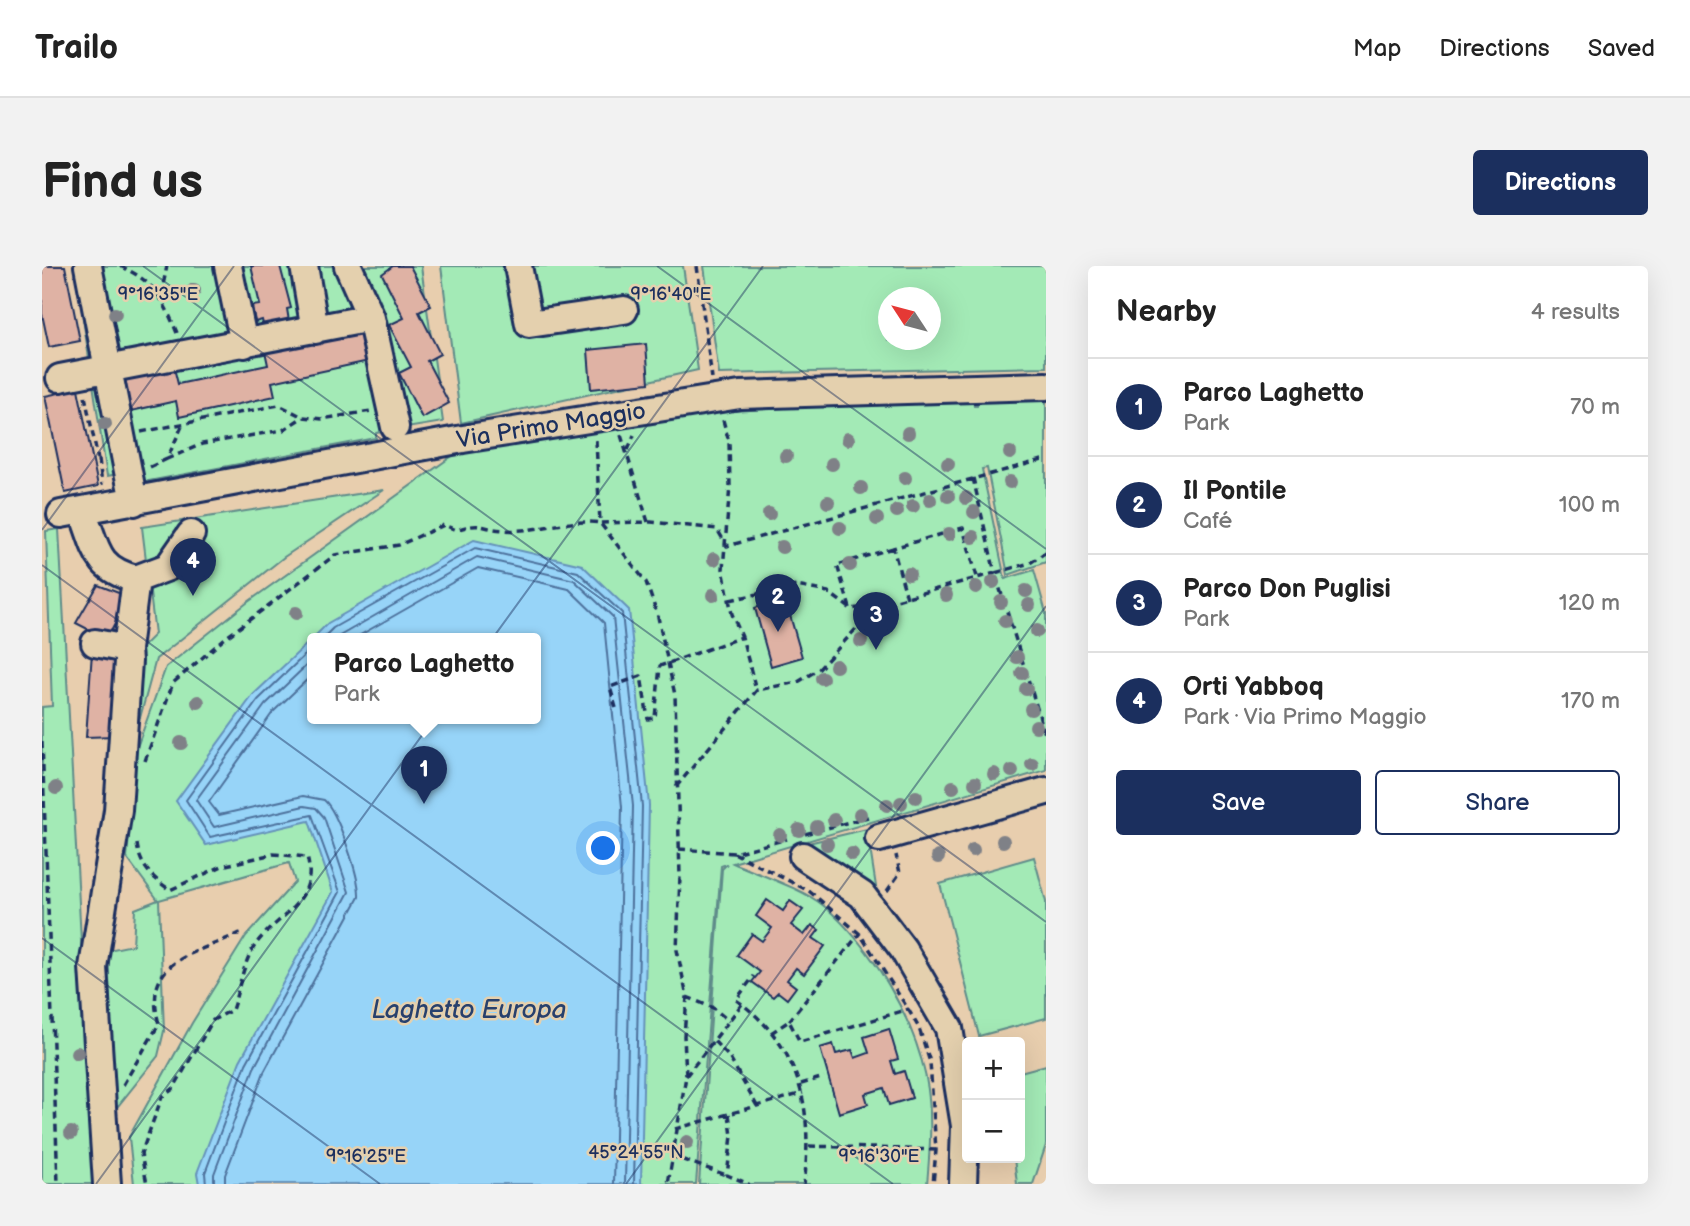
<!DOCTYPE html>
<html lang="en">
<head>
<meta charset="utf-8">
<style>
	:root { --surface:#fff; --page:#f2f2f2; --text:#222; --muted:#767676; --line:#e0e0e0; --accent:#1b2f5e }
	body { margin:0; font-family:"Balsamiq Sans",sans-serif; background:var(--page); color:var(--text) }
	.controls { position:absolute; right:21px; bottom:21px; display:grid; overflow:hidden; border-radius:7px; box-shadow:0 7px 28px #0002 }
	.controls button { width:63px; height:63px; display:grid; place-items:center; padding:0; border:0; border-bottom:2px solid var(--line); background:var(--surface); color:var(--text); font:35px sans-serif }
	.compass { position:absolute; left:836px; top:21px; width:63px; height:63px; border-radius:50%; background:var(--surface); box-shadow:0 7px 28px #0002; rotate:306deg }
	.you { position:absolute; left:562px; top:583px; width:24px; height:24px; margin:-18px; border:5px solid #fff; border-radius:50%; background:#1a73e8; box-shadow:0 0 0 10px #1a73e833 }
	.badge { display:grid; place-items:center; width:46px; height:46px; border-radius:50%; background:var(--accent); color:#fff; font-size:23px; font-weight:700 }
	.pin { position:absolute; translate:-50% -58px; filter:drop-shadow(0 2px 4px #0008) }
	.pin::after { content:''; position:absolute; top:37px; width:24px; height:21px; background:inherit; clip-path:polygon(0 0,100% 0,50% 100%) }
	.popup { position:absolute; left:265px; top:367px; width:234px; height:91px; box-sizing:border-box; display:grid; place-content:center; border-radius:7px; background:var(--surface); filter:drop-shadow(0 2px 5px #0005); font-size:23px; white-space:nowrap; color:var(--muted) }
	.popup b { font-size:26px; color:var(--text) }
	.popup::after { content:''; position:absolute; left:50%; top:100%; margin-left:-14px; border:14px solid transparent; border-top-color:var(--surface) }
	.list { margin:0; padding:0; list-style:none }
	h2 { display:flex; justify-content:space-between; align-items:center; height:91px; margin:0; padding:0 28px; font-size:30px }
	h2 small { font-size:23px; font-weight:400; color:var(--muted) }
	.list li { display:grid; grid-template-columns:46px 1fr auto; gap:21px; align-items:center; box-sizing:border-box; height:98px; padding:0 28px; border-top:2px solid var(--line) }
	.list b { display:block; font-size:26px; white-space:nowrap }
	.list p { margin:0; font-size:23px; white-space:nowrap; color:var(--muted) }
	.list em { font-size:23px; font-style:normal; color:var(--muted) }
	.actions { display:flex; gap:14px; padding:21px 28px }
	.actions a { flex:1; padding:16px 0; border:2px solid var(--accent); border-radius:7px; text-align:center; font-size:24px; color:var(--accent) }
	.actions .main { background:var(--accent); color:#fff }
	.map { position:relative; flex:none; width:1004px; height:918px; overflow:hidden; border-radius:7px }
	header { display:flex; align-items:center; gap:42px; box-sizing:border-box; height:98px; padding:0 35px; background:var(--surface); border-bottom:2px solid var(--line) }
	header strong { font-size:33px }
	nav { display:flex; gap:38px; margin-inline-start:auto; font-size:24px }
	.intro { display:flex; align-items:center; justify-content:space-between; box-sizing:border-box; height:168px; padding:0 42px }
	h1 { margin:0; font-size:49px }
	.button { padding:18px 32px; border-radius:7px; background:var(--accent); color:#fff; font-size:24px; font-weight:700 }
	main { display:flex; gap:42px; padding:0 42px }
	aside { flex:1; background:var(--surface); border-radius:7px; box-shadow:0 7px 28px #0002 }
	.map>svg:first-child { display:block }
</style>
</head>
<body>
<header>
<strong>Trailo</strong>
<nav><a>Map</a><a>Directions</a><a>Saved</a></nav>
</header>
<div class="intro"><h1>Find us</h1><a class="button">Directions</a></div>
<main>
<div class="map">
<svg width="1004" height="918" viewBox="0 0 1004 918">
	<rect width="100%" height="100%" fill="#e8ceae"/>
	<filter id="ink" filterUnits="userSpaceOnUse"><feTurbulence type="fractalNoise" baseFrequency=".0143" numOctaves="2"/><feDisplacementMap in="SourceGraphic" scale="14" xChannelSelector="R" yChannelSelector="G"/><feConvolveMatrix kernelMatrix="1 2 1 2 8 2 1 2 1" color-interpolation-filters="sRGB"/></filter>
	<g filter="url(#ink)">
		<!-- green -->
		<path fill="#a3eab6" stroke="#5f8c8a" stroke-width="2" fill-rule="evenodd" d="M33,0H379L401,156L334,167V172L96,217L93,205L65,210Z
			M399,0H641L656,104L419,157Z
			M662,0H1004V101L677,108ZM846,32H888V74H846Z
			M1004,129V296L966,309L945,202L940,203L963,313L992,304L1004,347V504L691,597C716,608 761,623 782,640C830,681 871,750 884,812C891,846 888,884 885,918H657L680,603L685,598L679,600L654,918H92L87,871L150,757L204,670L253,616L247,597L117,634L122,765L116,790L72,845L66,684L91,679L93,643L116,634L85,592L94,484L124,401L206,336L420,183L673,146L931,131L932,140H935V131ZM270,372H494V452H270Z
			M342,224L242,291L114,393L92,474L97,384L113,368L100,261Z
			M17,263L52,918H0V441L10,440L4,265Z
			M825,563L835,627L831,631L758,579Z
			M992,591L1004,636V752L937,770L898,618Z
			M1004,799V879L991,918H975L972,892H978V806Z"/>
		<!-- water -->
		<path fill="#97d4f8" stroke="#6592ba" stroke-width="2" d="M432,274L540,299L587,344L607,539L599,918H157L155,907L198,795L291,626L267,555L164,579L134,535L211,429L270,373V452H494V372H271L286,357Z"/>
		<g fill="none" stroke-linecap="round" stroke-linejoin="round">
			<!-- shore -->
			<path stroke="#4d719c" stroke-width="2" d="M281,372L291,362L433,282L536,306L580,347L600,540L592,918
				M294,372L435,291L532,314L571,351L591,540L583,918
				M313,372L436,302L527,323L562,357L580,541L572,918
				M164,918L163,907L204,798L298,626L270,549L168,571L144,534L216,434L270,382
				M172,918V908L212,802L307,626L282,551L274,542L262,540L172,561L154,534L223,439L270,394
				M183,918V909L222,806L317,631C318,612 296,546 282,534L261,530L177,549L167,536L231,446L270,409"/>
		</g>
		<!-- building -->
		<path fill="#dfb2a4" stroke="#1b2f5e" stroke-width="2" d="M0,0H23L38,75L7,81L0,48Z
			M209,0H238L249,42L245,43L248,61L223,66L220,54L213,56L210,40L218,39Z
			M351,0H368L389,40L377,46L398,88L385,95L407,137L380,152L357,107L369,101L347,59L362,52L340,8Z
			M321,64L327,95L230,116L233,130L137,151L134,135L89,145L82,113L132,102L136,118L226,99L223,85Z
			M604,78L607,117L549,123L546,84Z
			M36,123L56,220L23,227L3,130Z
			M56,319L87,331L65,373L34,357Z
			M743,332L760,391L729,400L713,342Z
			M50,386L80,387L73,470L44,471Z
			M725,634L741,645L748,635L761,644L749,659L762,669L770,659L777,664L771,672L783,680L762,708L754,702L745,714L754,721L745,733L736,726L731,731L710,716L718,706L695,689L710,668L720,675L730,662L714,650Z
			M847,763L856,793L849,795L853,808L862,805L870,832L847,839L842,822L823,828L826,838L797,847L778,782L791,778L794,788L810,784L813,792L827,787L822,771Z"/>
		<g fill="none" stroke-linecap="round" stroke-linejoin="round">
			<defs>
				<path id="minor" d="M46,0L92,236
					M186,0L202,78
					M262,0L273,64
					M306,0L329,52
					M476,0L487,58L582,44
					M18,112L329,52L353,161
					M40,245C55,281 52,302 94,313L85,383
					M19,248L421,173L698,129L1004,120
					M94,313L126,301L149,268
					M53,377L85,383L86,395L76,544L51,701L65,918
					M837,572L1004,525
					M761,590L820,629L861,683L907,762L923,860L921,918"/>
			</defs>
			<!-- minor casing -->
			<use href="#minor" stroke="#1b2f5e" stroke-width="32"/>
			<!-- path -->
			<path stroke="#1b2f5e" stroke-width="3.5" stroke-dasharray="7 5" stroke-linecap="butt" d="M78,0C113,16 121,33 135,67
				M655,0L670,113
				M119,29L125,0
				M43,130L56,193
				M681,154L687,176L688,220L681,303L690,348L700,371
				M99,166L237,139L261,151L280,153L329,145
				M579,169L606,256
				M554,174L558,257L609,256L675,263L685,280L1004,193
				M586,184L592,169
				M57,193L60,219
				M125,193L160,178L241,164L261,151
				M108,201L125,193L141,158
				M1004,286L988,297L953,307L1004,471
				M865,332L851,282L921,262L935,311
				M688,334L754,320L786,326L809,343L835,340
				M808,342L795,299L851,282
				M574,442L568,421L599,410L606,453L613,452L618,400L700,371L714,424
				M0,475L16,918
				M103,495L131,417L182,373L293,289L357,279L402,259L414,264C441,255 438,263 463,264C495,267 525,252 558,257L604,316L616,351L633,429L638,610L635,684L645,731L642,770L644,810L626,918
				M634,521L715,424L756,416L777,403L836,339L953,307L931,212
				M763,568L826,551
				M95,578C98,601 110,611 128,624L180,600L231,588L265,591C278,637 231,651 212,681C202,695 196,727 190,744L171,754L131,823L120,831L99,888L105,918
				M637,583L692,587L745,573
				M692,587L767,625L818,668L866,743L877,762L888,796L894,884L891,918
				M845,625L858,607L854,589
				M645,731L671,742L687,755
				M700,738L694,734L712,710
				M747,755L818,667
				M729,767L747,755L758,776L867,743
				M672,775L687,791L715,840
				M644,810L700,738C761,785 771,847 762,918
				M759,818L782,811
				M81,819L117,758C99,692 153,689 200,666
				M687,848L690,870L685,909L707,918
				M633,863L761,827
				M767,880L894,884
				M630,890L684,909"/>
			<!-- minor -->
			<use href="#minor" stroke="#e4d0ae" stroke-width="26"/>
		</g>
		<!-- trees -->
		<g fill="#7f8187">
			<circle cx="152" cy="24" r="7"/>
			<circle cx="73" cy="48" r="7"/>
			<circle cx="63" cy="158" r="7"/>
			<circle cx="866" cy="167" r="7"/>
			<circle cx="806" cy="173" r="7"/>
			<circle cx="968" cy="187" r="7"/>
			<circle cx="744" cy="190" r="7"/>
			<circle cx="790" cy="198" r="7"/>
			<circle cx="906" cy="198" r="7"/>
			<circle cx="863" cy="212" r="7"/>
			<circle cx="968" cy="216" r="7"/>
			<circle cx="819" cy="222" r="7"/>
			<circle cx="906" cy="230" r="7"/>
			<circle cx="924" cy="232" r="7"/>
			<circle cx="888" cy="234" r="7"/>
			<circle cx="786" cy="236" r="7"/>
			<circle cx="871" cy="240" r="7"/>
			<circle cx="855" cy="245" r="7"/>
			<circle cx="932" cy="246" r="7"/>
			<circle cx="727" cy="248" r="7"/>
			<circle cx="835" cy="253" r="7"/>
			<circle cx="798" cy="262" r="7"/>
			<circle cx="907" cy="268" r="7"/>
			<circle cx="931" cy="271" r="7"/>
			<circle cx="740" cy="281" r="7"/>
			<circle cx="672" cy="293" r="7"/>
			<circle cx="808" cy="299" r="7"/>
			<circle cx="867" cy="308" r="7"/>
			<circle cx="951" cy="316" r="7"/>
			<circle cx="934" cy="321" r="7"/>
			<circle cx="984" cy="325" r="7"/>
			<circle cx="671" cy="329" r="7"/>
			<circle cx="904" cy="329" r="7"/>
			<circle cx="959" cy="336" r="7"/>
			<circle cx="987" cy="339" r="7"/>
			<circle cx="254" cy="347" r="7"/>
			<circle cx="847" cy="350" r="7"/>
			<circle cx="963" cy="355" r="7"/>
			<circle cx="835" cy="361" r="7"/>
			<circle cx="995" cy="365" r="7"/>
			<circle cx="819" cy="375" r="7"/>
			<circle cx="975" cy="391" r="7"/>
			<circle cx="794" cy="400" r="7"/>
			<circle cx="980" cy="407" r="7"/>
			<circle cx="780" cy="412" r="7"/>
			<circle cx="984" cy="423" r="7"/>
			<circle cx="156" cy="436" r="7"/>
			<circle cx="989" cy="443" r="7"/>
			<circle cx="994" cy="460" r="7"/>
			<circle cx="139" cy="477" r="7"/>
			<circle cx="990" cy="498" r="7"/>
			<circle cx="970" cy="505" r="7"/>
			<circle cx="952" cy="508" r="7"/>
			<circle cx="933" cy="517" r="7"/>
			<circle cx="911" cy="521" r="7"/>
			<circle cx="14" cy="522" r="7"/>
			<circle cx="874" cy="531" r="7"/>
			<circle cx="859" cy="537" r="7"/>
			<circle cx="845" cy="539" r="7"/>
			<circle cx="818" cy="548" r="7"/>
			<circle cx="792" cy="554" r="7"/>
			<circle cx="775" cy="561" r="7"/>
			<circle cx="757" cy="564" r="7"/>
			<circle cx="738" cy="569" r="7"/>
			<circle cx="961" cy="575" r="7"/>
			<circle cx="785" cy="578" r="7"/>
			<circle cx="931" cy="584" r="7"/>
			<circle cx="810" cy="588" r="7"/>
			<circle cx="896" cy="591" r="7"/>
			<circle cx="35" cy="787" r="7"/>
			<circle cx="29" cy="867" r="7"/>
			<circle cx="645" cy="876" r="7"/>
		</g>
	</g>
	<!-- ticks -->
	<path fill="none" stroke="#1b2f5e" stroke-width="2" stroke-opacity="0.45" d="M101,0L1004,656M615,0L1004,283M0,264L192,0M0,299L851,918M0,672L338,918M54,918L721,0M584,918L1004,340"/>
	<g text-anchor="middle" stroke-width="5" stroke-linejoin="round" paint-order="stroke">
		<!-- street labels -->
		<g font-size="24" fill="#1b2f5e" stroke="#e4d0ae">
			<text transform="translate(509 159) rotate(-9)" y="8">Via Primo Maggio</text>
		</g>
		<!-- water labels -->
		<g font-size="26" font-style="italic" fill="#27406d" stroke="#e4d0ae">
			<text x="427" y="752">Laghetto Europa</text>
		</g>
	</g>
	<g font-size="18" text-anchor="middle" fill="#1b2f5e" stroke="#e4d0ae" stroke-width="5" stroke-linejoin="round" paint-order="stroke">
		<text x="116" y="34">9°16'35"E</text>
		<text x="629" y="34">9°16'40"E</text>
		<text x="594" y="892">45°24'55"N</text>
		<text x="324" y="896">9°16'25"E</text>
		<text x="837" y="896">9°16'30"E</text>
	</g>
</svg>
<div class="controls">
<button>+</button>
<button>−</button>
</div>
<svg class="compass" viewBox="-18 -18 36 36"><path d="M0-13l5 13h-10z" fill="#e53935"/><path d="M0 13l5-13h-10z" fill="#767676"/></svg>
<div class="you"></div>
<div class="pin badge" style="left:382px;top:538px">1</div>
<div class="popup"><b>Parco Laghetto</b>Park</div>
<div class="pin badge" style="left:736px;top:366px">2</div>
<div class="pin badge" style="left:834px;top:384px">3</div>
<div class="pin badge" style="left:151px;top:330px">4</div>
</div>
<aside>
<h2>Nearby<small>4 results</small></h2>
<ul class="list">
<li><span class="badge">1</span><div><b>Parco Laghetto</b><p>Park</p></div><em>70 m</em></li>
<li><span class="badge">2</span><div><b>Il Pontile</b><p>Café</p></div><em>100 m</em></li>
<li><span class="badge">3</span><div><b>Parco Don Puglisi</b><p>Park</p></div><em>120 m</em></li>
<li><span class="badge">4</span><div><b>Orti Yabboq</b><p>Park · Via Primo Maggio</p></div><em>170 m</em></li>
</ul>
<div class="actions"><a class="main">Save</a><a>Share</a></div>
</aside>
</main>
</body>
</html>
